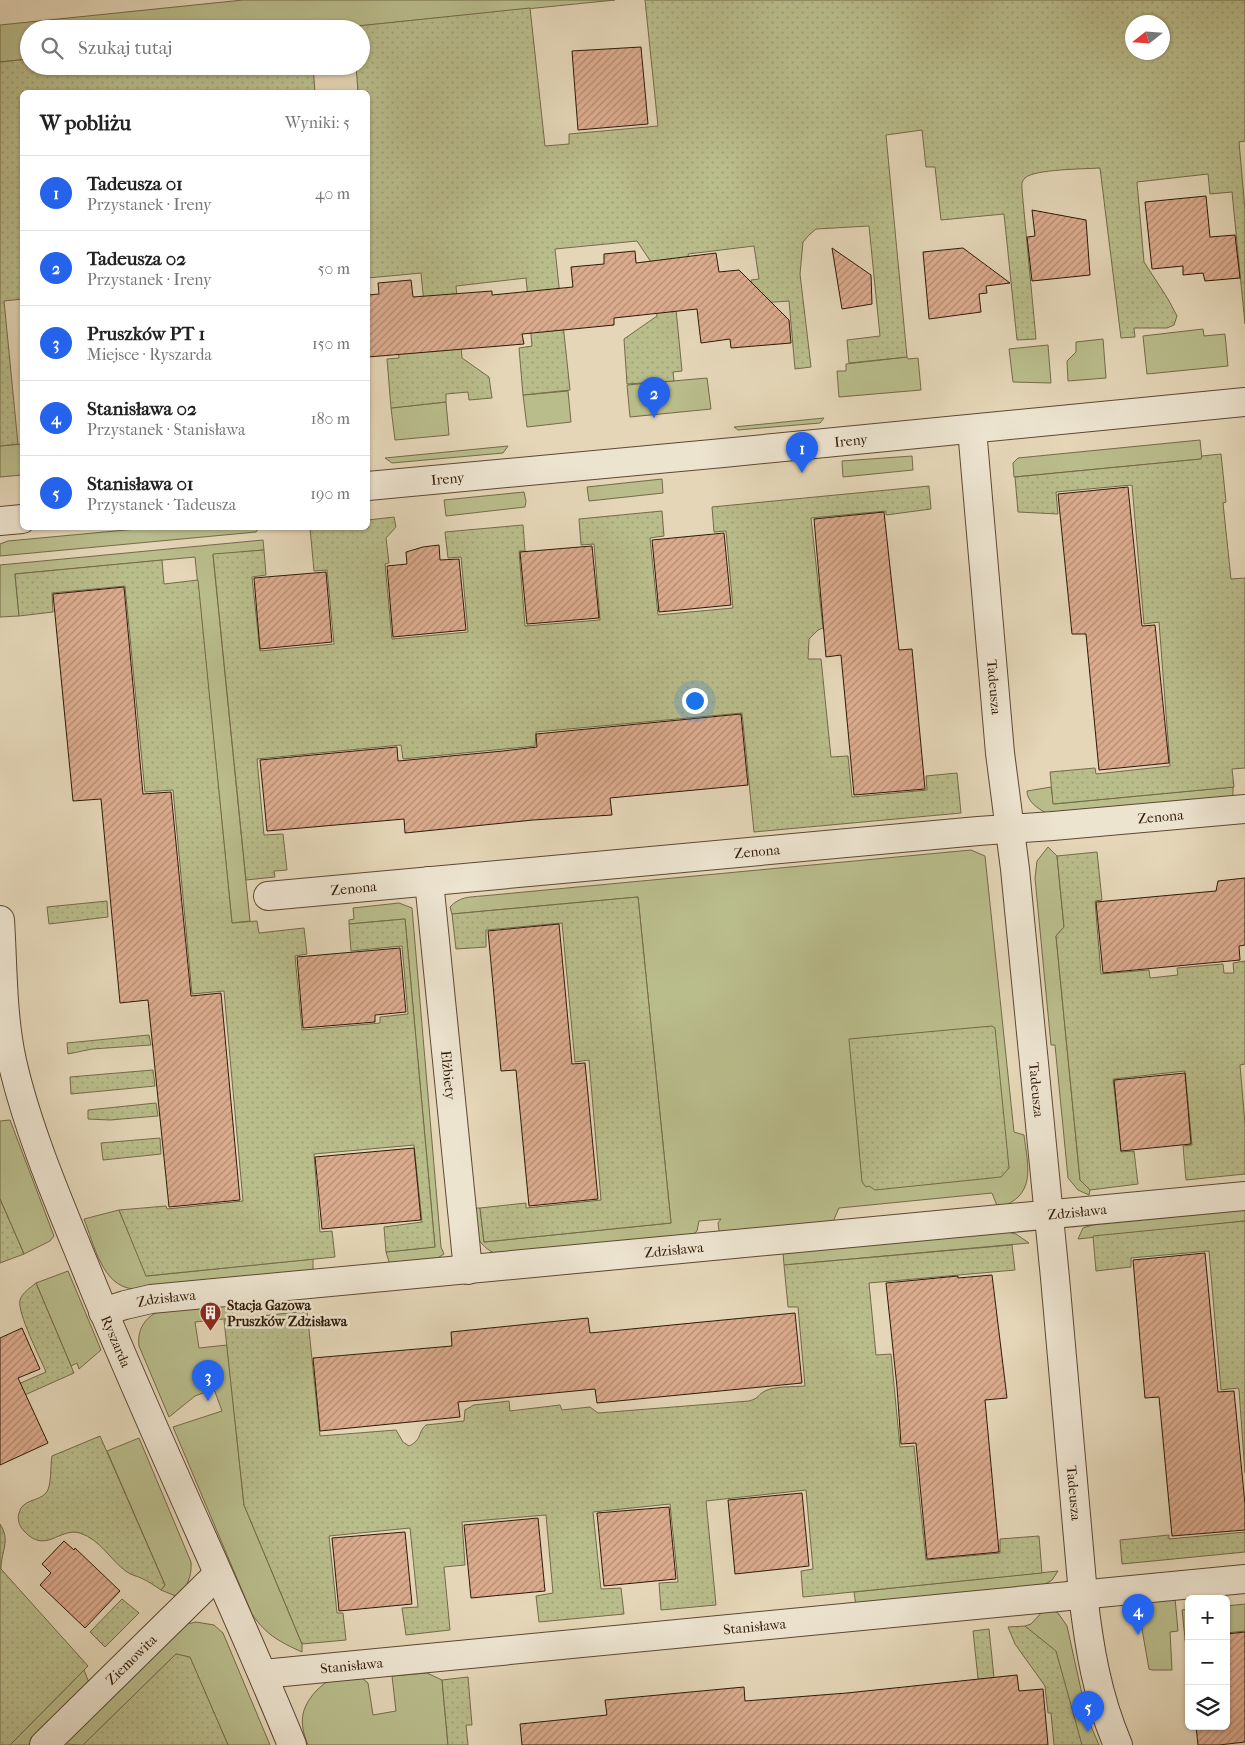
<!DOCTYPE html>
<html lang="pl">
<head>
<meta charset="utf-8">
<style>
	:root { --surface:#fff; --page:#f2f2f2; --text:#222; --muted:#767676; --line:#e0e0e0; --accent:#2563eb }
	body { margin:0; font-family:"IM FELL French Canon",serif; background:var(--page); color:var(--text) }
	.controls { position:absolute; right:15px; bottom:15px; display:grid; overflow:hidden; border-radius:8px; box-shadow:0 1px 4px #0004 }
	.controls button { width:45px; height:45px; display:grid; place-items:center; padding:0; border:0; border-bottom:1px solid var(--line); background:var(--surface); color:var(--text); font:25px sans-serif }
	.compass { position:absolute; left:1125px; top:15px; width:45px; height:45px; border-radius:50%; background:var(--surface); box-shadow:0 1px 4px #0004; rotate:253deg }
	.you { position:absolute; left:694px; top:700px; width:18px; height:18px; margin:-12px; border:4px solid #fff; border-radius:50%; background:#1a73e8; box-shadow:0 0 0 8px #1a73e833 }
	.badge { display:grid; place-items:center; width:32px; height:32px; border-radius:50%; background:var(--accent); color:#fff; font-size:16px; font-weight:700 }
	.pin { position:absolute; translate:-50% -41px; filter:drop-shadow(0 1px 2px #0008) }
	.pin::after { content:''; position:absolute; top:26px; width:18px; height:15px; background:inherit; clip-path:polygon(0 0,100% 0,50% 100%) }
	.list { margin:0; padding:0; list-style:none }
	h2 { display:flex; justify-content:space-between; align-items:center; height:65px; margin:0; padding:0 20px; font-size:21px }
	h2 small { font-size:16px; font-weight:400; color:var(--muted) }
	.list li { display:grid; grid-template-columns:32px 1fr auto; gap:15px; align-items:center; box-sizing:border-box; height:75px; padding:0 20px; border-top:1px solid var(--line) }
	.list b { display:block; font-size:19px; white-space:nowrap }
	.list p { margin:0; font-size:16px; white-space:nowrap; color:var(--muted) }
	.list em { font-size:16px; font-style:normal; color:var(--muted) }
	.icon { flex:none; width:28px; height:28px; fill:none; stroke:currentColor; stroke-width:2; stroke-linecap:round; stroke-linejoin:round }
	.map { position:relative; flex:none; width:1245px; height:1745px; overflow:hidden }
	.search { position:absolute; background:var(--surface); box-shadow:0 1px 4px #0004; left:20px; top:20px; width:350px; height:55px; display:flex; align-items:center; gap:12px; box-sizing:border-box; padding:0 18px; border-radius:28px; color:var(--muted); font-size:19px }
	.panel { position:absolute; background:var(--surface); box-shadow:0 1px 4px #0004; left:20px; top:90px; width:350px; height:440px; border-radius:8px }
	.map>svg:first-child { display:block }
</style>
</head>
<body>
<div class="map">
<svg width="1245" height="1745" viewBox="0 0 1245 1745">
	<defs>
		<pattern id="garden-dots" width="8" height="8" patternUnits="userSpaceOnUse" patternTransform="scale(1.25)"><rect width="8" height="8" fill="#b9bc8b"/><path d="M2 2h.1M6 6h.1" fill="none" stroke="#9fa176" stroke-width="1.8" stroke-linecap="round"/></pattern>
		<pattern id="building-hatch" width="6" height="6" patternUnits="userSpaceOnUse" patternTransform="scale(1.25)"><rect width="6" height="6" fill="#dbab8e"/><path d="M-1 1l2-2M0 6l6-6M5 7l2-2" fill="none" stroke="#b28a72"/></pattern>
	</defs>
	<rect width="100%" height="100%" fill="#e4d6b7"/>
	<filter id="stains"><feTurbulence type="fractalNoise" baseFrequency=".004" numOctaves="4"/><feColorMatrix values="0 0 0 0 .2 0 0 0 0 .09 0 0 0 0 .02 0 0 0 .5 -.17"/></filter>
	<radialGradient id="worn" r=".72"><stop offset=".6" stop-color="#630" stop-opacity="0"/><stop offset="1" stop-color="#630" stop-opacity=".3"/></radialGradient>
	<!-- green -->
	<path fill="#b9bc8b" stroke="#746a48" d="M243,0H615L329,29H29V59L0,62V25Z
		M1203,329L1204,336L1225,334L1228,366L1147,374L1143,336Z
		M1103,339L1106,378L1068,381L1067,361L1076,352V342Z
		M1048,345L1051,383L1013,382L1009,349Z
		M907,357L908,359L918,358L921,390L839,397L837,371H846V364Z
		M707,378L711,409L630,417L627,385Z
		M568,391L571,422L527,427L523,395Z
		M446,402L449,435L395,440L391,408Z
		M824,418L820,423L738,430L734,427Z
		M1200,440L1202,459L1014,477L1013,463L1018,458Z
		M22,444V475L0,477V446Z
		M508,446L503,453L392,463L385,458Z
		M912,456L913,470L843,477L842,461Z
		M662,479L663,493L589,501L587,487Z
		M524,492L526,501L525,507L446,516L444,500Z
		M147,528H257L258,529L256,532L0,556V544L8,541Z
		M263,540L264,550L213,555L250,921L232,923L195,557L15,574L19,616L0,617V565Z
		M1051,787L1054,804L1233,787V798L1046,813C1037,808 1027,801 1027,791Z
		M1048,847L1057,856L1064,927L1056,936L1080,1180L1090,1190L1089,1195L1078,1190L1068,1178L1055,1045H1051L1035,878L1037,861Z
		M971,850L985,856L1014,1132L1024,1135C1028,1167 1037,1196 998,1208L992,1193L839,1208L832,1224L721,1233L719,1231L718,1223L721,1219L699,1221L697,1231L690,1237L494,1253C473,1242 476,1229 473,1208H480L484,1242L671,1223L638,897L452,914L450,907C459,897 469,897 482,896Z
		M399,903L412,908L441,1247L444,1254L436,1259L390,1265L386,1252L435,1247L405,919L349,924V920L354,919L353,908Z
		M10,1120L54,1236L50,1241L24,1254L0,1199V1121Z
		M1245,1208V1221L1078,1239L1083,1228L1099,1223Z
		M119,1210L147,1276L313,1259V1273L134,1289C102,1287 94,1244 84,1219Z
		M1008,1232L1016,1234L1029,1243L784,1265L783,1252Z
		M68,1271L101,1350L79,1369L77,1363L71,1366L36,1283Z
		M231,1304L233,1318L195,1322L199,1348L227,1345L244,1505L302,1644V1652C280,1642 266,1635 252,1614L173,1427L222,1411L214,1389L195,1396L169,1417L139,1346C137,1329 145,1317 160,1311Z
		M139,1438L191,1562C192,1577 187,1586 178,1597L161,1590L165,1585L107,1451Z
		M1058,1571L1052,1580L1044,1585L856,1606L854,1592Z
		M1175,1598L1178,1631L1170,1632L1172,1670H1152L1149,1669L1137,1601Z
		M1245,1604V1631L1226,1633V1606Z
		M1189,1609V1637L1185,1638L1182,1610Z
		M1052,1610L1058,1613L1067,1626L1087,1717L1099,1745H1082L1025,1626L1031,1624L1042,1612Z
		M196,1622L214,1625L223,1633L270,1745H228L190,1658L176,1654L83,1745L65,1744L181,1628L187,1624Z
		M84,1670L90,1685L29,1745H10Z
		M427,1673L442,1680L448,1745H308C299,1723 300,1709 316,1691C320,1687 326,1682 331,1679C340,1676 353,1677 362,1676L363,1679L368,1683L373,1715L396,1711L392,1676Z"/>
	<!-- garden -->
	<path fill="url(#garden-dots)" stroke="#746a48" fill-rule="evenodd" d="M645,0H1245V141L1239,142L1245,210V324L1232,192L1210,194L1208,174L1137,182L1144,262L1168,299L1177,316L1174,325L1167,328H1134L1135,337L1121,338L1100,168C1085,169 1034,169 1025,178C1021,182 1022,185 1022,190L1036,339L1017,340L1004,214L941,220L935,167H926L922,130L886,135L907,357L849,363L847,340L880,336L869,226L816,229L809,235L803,242L800,274L811,367L795,369L789,301L761,303L753,297L751,280L759,279L754,246L688,254L694,296L675,299L682,371L673,372L674,381L627,384L624,339L657,316L651,262L637,241L555,249L570,390L523,395L519,348L532,346L526,278L456,286L462,358L489,377L492,398L469,400L468,392L446,394V402L391,408L387,359L399,358L398,347L428,344L421,273L368,278V92H358L356,66H361V29H329L530,8L545,146L569,144V134L658,126ZM1132,22H1162V52H1132Z
		M29,59V66H313L315,92H22V299L4,301L18,444L0,446V62Z
		M1221,454L1226,502L1223,503L1231,579L1245,578V768L1232,769L1234,787L1053,804L1050,772L1095,768L1096,774L1170,766L1159,622L1144,624L1132,485L1056,492L1058,514L1018,512L1015,477L1201,459L1202,456Z
		M929,486L931,509L886,515V511L811,518L823,628L818,630L809,639L808,659H821L831,757L848,756L852,797L927,790L926,776L957,773L961,813L754,832L742,713L536,732L535,746L403,759L401,745L257,759L264,835L283,834L287,870L274,871L275,877L246,880L213,554L264,550L266,575L252,577L260,651L334,644L327,570L314,571L310,528H368V520L394,517L396,527L386,538L389,563L385,564L392,639L468,632L461,557L448,558L445,532L523,525L525,551H519L525,626L600,620L594,544L581,545L579,519L662,511L664,536L650,538L658,615L733,608L726,531L714,532L712,507Z
		M162,560L164,584L198,580L232,923L257,921L259,933L304,928L307,954L295,956L302,1030L380,1023V1017L408,1014L402,946L351,951L349,924L405,919L435,1247L386,1252L384,1227L422,1222L414,1145L314,1154L320,1232L332,1231L335,1257L146,1276L119,1210L166,1206L167,1209L243,1201L224,991L192,994L173,790L145,792L125,586L52,593L53,612L19,616L15,574Z
		M1097,852L1102,900L1095,901L1101,974L1149,970L1150,978L1178,975L1177,968L1223,964L1224,973H1234L1233,963L1245,961V1064L1240,1065L1245,1124V1174L1186,1180L1183,1146L1192,1145L1185,1071L1113,1079L1121,1152L1134,1151L1138,1184L1090,1190L1080,1180L1056,936L1064,927L1057,856Z
		M638,897L671,1223L484,1242L480,1208L526,1203V1208L601,1200L589,1060L575,1062L562,923L486,930V947L456,949L452,914Z
		M107,901L108,917L49,924L47,907Z
		M992,1026L995,1028L1009,1168L1001,1177L875,1190L869,1186L866,1187L862,1182L849,1039Z
		M149,1035L151,1045L92,1049L68,1054L67,1043Z
		M153,1070L155,1086L71,1094L70,1077Z
		M156,1103L158,1116L110,1120L88,1119V1110Z
		M160,1138L161,1154L103,1160L101,1143Z
		M0,1199L24,1254L0,1263Z
		M1245,1221V1473L1239,1390L1238,1388L1221,1390L1209,1251L1131,1258V1267L1096,1271L1093,1236Z
		M1012,1245L1015,1270L869,1283L876,1355L891,1354L900,1447L914,1446L926,1560L1000,1553V1539L1039,1536L1042,1573L803,1597L801,1571L813,1569L806,1490L706,1501L716,1605L661,1610L659,1583L678,1582L670,1504L593,1512L601,1589L621,1588L624,1614L539,1622L536,1596L553,1593L546,1515L462,1522L465,1565L444,1567L450,1630L406,1635L402,1608L418,1607L410,1528L329,1536L337,1613H343L346,1640L302,1644L244,1505L224,1320L307,1311L320,1436L396,1430L403,1442L409,1446C423,1439 417,1433 426,1425L464,1421L465,1410L474,1405L509,1401L510,1411L560,1405L562,1410L590,1407L598,1413L749,1401C760,1398 757,1395 765,1391C774,1386 795,1387 805,1386L798,1307H788L784,1265Z
		M36,1283L74,1373L0,1406V1392L46,1372C40,1357 17,1313 20,1300C22,1293 30,1288 36,1283Z
		M100,1436L165,1585L161,1590C155,1586 148,1581 141,1578C137,1576 131,1575 127,1572C110,1560 101,1540 80,1533C59,1527 46,1555 24,1531C19,1526 17,1519 19,1513C22,1499 38,1502 46,1493C52,1486 50,1467 52,1456Z
		M0,1524C11,1541 1,1551 1,1569L88,1666L10,1745H0Z
		M1245,1532V1552L1122,1564L1120,1540L1169,1535V1539Z
		M122,1599L139,1613L105,1647L90,1632Z
		M1025,1626L1056,1651L1082,1745H1054L1051,1713H1048L1045,1686L1015,1644L1008,1627Z
		M989,1629L1001,1745H985L973,1631Z
		M176,1654L190,1657L228,1745H83Z
		M468,1677L472,1725H466L468,1745H448L442,1680Z"/>
	<!-- building -->
	<path fill="url(#building-hatch)" stroke="#2f1905" d="M641,47L648,124L578,130L572,51Z
		M1206,196L1210,237L1235,235L1240,278L1205,281L1203,273L1183,275V266L1152,269L1145,202Z
		M1032,210L1086,220L1090,275L1032,281L1027,237L1035,236Z
		M832,248L871,275L872,304L842,309Z
		M963,248L1010,283L986,286L987,293L979,294L981,312L929,319L923,252Z
		M635,251L636,263L716,253L719,272L739,270L789,320L791,343L731,348L730,339L701,343L697,309L614,318V325L522,334L524,344L368,357V295L379,294L378,283L411,280L413,297L492,291V295L573,287L571,267L604,264V254Z
		M1128,487L1142,626L1155,625L1169,763L1099,770L1086,634H1072L1058,494Z
		M884,512L899,650L912,649L925,789L854,795L841,655L826,657L814,519Z
		M724,533L731,605L659,612L652,540Z
		M439,545L440,560L459,559L466,630L393,637L387,566L407,564L406,552L423,547Z
		M592,546L599,618L527,624L520,552Z
		M326,572L332,642L260,649L254,578Z
		M124,587L143,794L171,792L191,996L221,993L240,1200L169,1207L148,1000L120,1003L101,799L73,801L53,594Z
		M741,714L748,785L610,798L612,815L533,820L405,833L404,819L267,831L260,760L397,747L398,761L503,751L537,747L536,734Z
		M1245,878V945L1239,946L1240,960L1103,973L1096,902L1216,891L1218,881Z
		M559,924L572,1064L585,1063L598,1199L529,1206L516,1070L501,1071L488,931Z
		M400,948L406,1012L375,1015V1022L303,1028L297,957Z
		M1185,1073L1191,1144L1121,1151L1114,1080Z
		M414,1148L421,1220L322,1229L315,1157Z
		M1205,1253L1218,1392L1234,1391L1245,1504V1530L1172,1536L1159,1397L1145,1398L1133,1260Z
		M992,1275L1007,1398L985,1400L999,1552L927,1559L916,1443L901,1444L897,1387L886,1283L958,1276V1278Z
		M795,1313L802,1383L597,1403L595,1389L492,1399L458,1402L460,1417L320,1431L313,1358L452,1346L451,1332L588,1318L590,1333Z
		M22,1328L40,1369L18,1378L48,1443L0,1465V1338Z
		M802,1493L809,1566L735,1574L728,1500Z
		M669,1507L676,1579L604,1586L597,1513Z
		M538,1518L545,1591L471,1598L464,1525Z
		M405,1532L412,1604L339,1611L332,1538Z
		M64,1541L74,1550L75,1548L120,1591L85,1628L40,1585L51,1573L42,1564Z
		M1245,1632V1742L1219,1745H1198L1196,1726H1226V1634Z
		M1185,1638H1189V1669Z
		M1017,1675L1019,1691L1043,1689L1048,1745H522L520,1724L607,1715L605,1700L744,1687L745,1701L847,1693Z"/>
	<g fill="none" stroke-linecap="round" stroke-linejoin="round">
		<defs>
			<g id="street">
				<path id="s1" d="M972,429L1000,753L1015,869L1055,1278L1083,1594C1089,1647 1097,1696 1118,1745"/>
				<path id="s2" d="M368,486L723,453L1245,402"/>
				<path d="M0,521L22,519"/>
				<path id="s3" d="M429,881L468,1270"/>
				<path id="s4" d="M268,896L978,831L1053,826L1245,809"/>
				<path id="s5" d="M0,920C3,967 2,1015 12,1061C29,1136 64,1214 93,1286C156,1440 229,1591 292,1745"/>
				<path id="s6" d="M103,1312L125,1305L151,1299L1245,1196"/>
				<path id="s7" d="M263,1674L1245,1579"/>
				<path id="s8" d="M44,1745L218,1574"/>
			</g>
		</defs>
		<!-- street casing -->
		<use href="#street" stroke="#5c4832" stroke-width="30"/>
		<!-- street -->
		<use href="#street" stroke="#ede4d0" stroke-width="28"/>
	</g>
	<!-- icons -->
	<defs>
		<symbol id="building-pin" viewBox="-11 -11 22 30"><path d="M0 17L-7.5 6A9.5 9.5 0 1 1 7.5 6Z" fill="#8f2418" stroke="#ede4d0"/><path d="M-4-6H4V6H1V3H-1V6H-4ZM-2.5-4.3h1.7v1.8h-1.7ZM.8-4.3h1.7v1.8H.8ZM-2.5-1h1.7V.8h-1.7ZM.8-1h1.7V.8H.8Z" fill="#fff"/></symbol>
	</defs>
	<g fill-rule="evenodd">
		<use href="#building-pin" x="198" y="1300" width="25" height="34"/>
	</g>
	<g text-anchor="middle" stroke-width="5" stroke-linejoin="round" paint-order="stroke">
		<!-- street labels -->
		<g font-size="14" fill="#2f1905" stroke="#ede4d0">
			<text dy="5" stroke="none"><textPath href="#s2" startOffset="485">Ireny</textPath></text>
			<text dy="5" stroke="none"><textPath href="#s2" startOffset="80">Ireny</textPath></text>
			<text dy="5" stroke="none"><textPath href="#s1" startOffset="259">Tadeusza</textPath></text>
			<text dy="5" stroke="none"><textPath href="#s4" startOffset="896">Zenona</textPath></text>
			<text dy="5" stroke="none"><textPath href="#s4" startOffset="491">Zenona</textPath></text>
			<text dy="5" stroke="none"><textPath href="#s4" startOffset="86">Zenona</textPath></text>
			<text dy="5" stroke="none"><textPath href="#s3" startOffset="195">Elżbiety</textPath></text>
			<text dy="5" stroke="none"><textPath href="#s1" startOffset="664">Tadeusza</textPath></text>
			<text dy="5" stroke="none"><textPath href="#s6" startOffset="980">Zdzisława</textPath></text>
			<text dy="5" stroke="none"><textPath href="#s6" startOffset="575">Zdzisława</textPath></text>
			<text dy="5" stroke="none"><textPath href="#s6" startOffset="65">Zdzisława</textPath></text>
			<text dy="5" stroke="none"><textPath href="#s5" startOffset="441">Ryszarda</textPath></text>
			<text dy="5" stroke="none"><textPath href="#s1" startOffset="1069">Tadeusza</textPath></text>
			<text dy="5" stroke="none"><textPath href="#s7" startOffset="494">Stanisława</textPath></text>
			<text dy="5" stroke="none"><textPath href="#s8" startOffset="122">Ziemowita</textPath></text>
			<text dy="5" stroke="none"><textPath href="#s7" startOffset="89">Stanisława</textPath></text>
		</g>
		<!-- poi labels -->
		<g font-size="14" font-weight="bold" fill="#2f1905" stroke="#ede4d0" text-anchor="start">
			<text x="227" y="1310">Stacja Gazowa<tspan x="227" dy="16">Pruszków Zdzisława</tspan></text>
		</g>
	</g>
	<rect width="100%" height="100%" filter="url(#stains)"/>
	<rect width="100%" height="100%" fill="url(#worn)"/>
</svg>
<div class="controls">
<button>+</button>
<button>−</button>
<button><svg class="icon" aria-label="layers" viewBox="0 0 24 24"><path d="M12 4l9 5-9 5-9-5zM3 14l9 5 9-5"/></svg></button>
</div>
<svg class="compass" viewBox="-18 -18 36 36"><path d="M0-13l5 13h-10z" fill="#e53935"/><path d="M0 13l5-13h-10z" fill="#767676"/></svg>
<div class="you"></div>
<div class="pin badge" style="left:802px;top:473px">1</div>
<div class="pin badge" style="left:654px;top:418px">2</div>
<div class="pin badge" style="left:208px;top:1401px">3</div>
<div class="pin badge" style="left:1138px;top:1635px">4</div>
<div class="pin badge" style="left:1088px;top:1732px">5</div>
<div class="search"><svg class="icon" aria-label="search" viewBox="0 0 24 24"><circle cx="10" cy="10" r="6"/><path d="M15 15l6 6"/></svg>Szukaj tutaj</div>
<section class="panel">
<h2>W pobliżu<small>Wyniki: 5</small></h2>
<ul class="list">
<li><span class="badge">1</span><div><b>Tadeusza 01</b><p>Przystanek · Ireny</p></div><em>40 m</em></li>
<li><span class="badge">2</span><div><b>Tadeusza 02</b><p>Przystanek · Ireny</p></div><em>50 m</em></li>
<li><span class="badge">3</span><div><b>Pruszków PT 1</b><p>Miejsce · Ryszarda</p></div><em>150 m</em></li>
<li><span class="badge">4</span><div><b>Stanisława 02</b><p>Przystanek · Stanisława</p></div><em>180 m</em></li>
<li><span class="badge">5</span><div><b>Stanisława 01</b><p>Przystanek · Tadeusza</p></div><em>190 m</em></li>
</ul>
</section>
</div>
</body>
</html>
